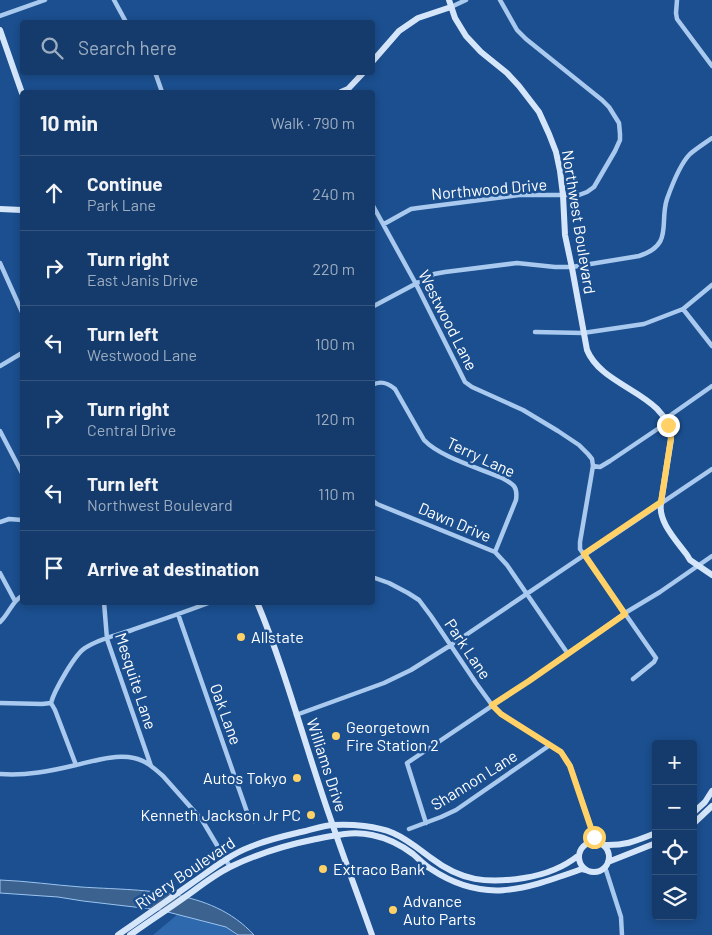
<!DOCTYPE html>
<html lang="en">
<head>
<meta charset="utf-8">
<style>
	:root { --surface:#143b6b; --page:#1d4271; --text:#f1f3f6; --muted:#9dadc1; --line:#33557e }
	body { margin:0; font-family:Barlow,sans-serif; background:var(--page); color:var(--text) }
	.controls { position:absolute; right:15px; bottom:15px; display:grid; overflow:hidden; border-radius:5px; box-shadow:0 2px 8px #0003 }
	.controls button { width:45px; height:45px; display:grid; place-items:center; padding:0; border:0; border-bottom:1px solid var(--line); background:var(--surface); color:var(--text); font:25px sans-serif }
	.stop { position:absolute; width:15px; height:15px; margin:-11px; border:4px solid #ffd166; border-radius:50%; background:#fff }
	.stop.end { background:#ffd166; border-color:#fff; box-shadow:0 1px 5px #0008 }
	.list { margin:0; padding:0; list-style:none }
	h2 { display:flex; justify-content:space-between; align-items:center; height:65px; margin:0; padding:0 20px; font-size:21px }
	h2 small { font-size:16px; font-weight:400; color:var(--muted) }
	.list li { display:grid; grid-template-columns:32px 1fr auto; gap:15px; align-items:center; box-sizing:border-box; height:75px; padding:0 20px; border-top:1px solid var(--line) }
	.list b { display:block; font-size:19px; white-space:nowrap }
	.list p { margin:0; font-size:16px; white-space:nowrap; color:var(--muted) }
	.list em { font-size:16px; font-style:normal; color:var(--muted) }
	.icon { flex:none; width:28px; height:28px; fill:none; stroke:currentColor; stroke-width:2; stroke-linecap:round; stroke-linejoin:round }
	.map { position:relative; flex:none; width:712px; height:935px; overflow:hidden }
	.search { position:absolute; background:var(--surface); box-shadow:0 2px 8px #0003; left:20px; top:20px; width:355px; height:55px; display:flex; align-items:center; gap:12px; box-sizing:border-box; padding:0 18px; border-radius:5px; color:var(--muted); font-size:19px }
	.panel { position:absolute; background:var(--surface); box-shadow:0 2px 8px #0003; left:20px; top:90px; width:355px; height:515px; border-radius:5px }
	.map>svg:first-child { display:block }
</style>
</head>
<body>
<div class="map">
<svg width="712" height="935" viewBox="0 0 712 935">
	<rect width="100%" height="100%" fill="#1b4f8f"/>
	<!-- green -->
	<path fill="#2e69ad" d="M178,914L221,922L236,935H153Z"/>
	<!-- water -->
	<path fill="#3c6290" stroke="#9cc4f0" d="M0,880C27,881 54,885 81,887C140,891 210,887 254,935H238L226,927L160,910L83,901L58,897L0,893Z"/>
	<g fill="none" stroke-linecap="round" stroke-linejoin="round">
		<!-- street -->
		<path stroke="#a9c9ee" stroke-width="4.5" d="M114,0L126,22
			M677,0L676,13L677,19L712,66
			M451,7L466,0
			M0,16L45,0
			M155,72L162,92
			M372,204L416,284L465,382L472,387L523,410L558,431L579,445L588,454L592,459L593,466L580,542V549L656,658L654,662L633,679
			M384,224L411,209L418,208L519,195H579L587,192L594,187L615,151L620,140V134L619,123L609,107L602,100L526,39L517,30L500,0
			M0,263L22,312
			M372,307L434,274L445,272L517,263L555,267H572L639,256C674,245 659,223 667,199C672,185 680,164 690,154C697,148 705,143 712,138
			M683,309L712,346
			M535,332L583,333L644,324L683,309L712,285
			M0,366L22,353
			M372,385C381,380 388,383 395,389L424,440C440,457 479,468 502,478C513,484 518,486 516,500L495,552
			M0,431L22,473
			M593,466L600,467L610,461L662,426L665,419L712,386
			M372,500L377,504L495,552L507,565L568,654
			M0,522L9,519L22,520
			M0,573L15,601
			M372,577L389,583L408,593L419,600L431,616L476,683L492,705L501,714L561,752L570,765L596,842
			M104,602L107,639L151,766
			M178,614L247,812L254,821
			M0,622C9,614 12,601 22,596
			M0,703L42,704L51,703
			M51,703C54,691 75,654 85,648C98,639 117,635 132,630C158,621 185,612 211,602
			M51,703L55,710L76,765
			M296,715L384,683L411,670L451,645L712,469
			M0,774C26,776 51,771 76,765C94,761 115,754 134,758C145,760 154,768 163,776L202,820L230,867
			M426,823L407,763L529,681L625,613L660,592L712,556
			M409,829L441,817L456,810L550,745
			M605,867L621,917L622,935"/>
		<!-- secondary -->
		<path stroke="#d6e6fa" stroke-width="6" d="M449,0L455,18L466,36L481,52L507,73L519,86L539,112L549,134L556,152L560,171L563,195L565,235L572,268L587,350C603,389 669,393 671,439L661,503C658,522 676,540 687,555L690,560L712,575
			M0,30L22,93
			M372,62L399,31L418,18L451,7
			M341,92L348,89L364,72
			M0,209L22,210
			M257,602C287,674 306,750 332,823C345,861 359,898 372,935
			M693,813L705,802L712,791
			M693,824L712,806
			M579 857a15 15 0 1 1 30 0a15 15 0 1 1-30 0Z
			M603,845C625,846 636,841 656,833
			M608,862L656,843
			M118,935C143,918 168,900 192,883C211,870 229,855 250,847C266,840 284,836 301,832C312,830 323,825 334,825C352,824 377,826 393,833C407,839 419,849 431,858C461,881 487,884 524,878C543,875 563,868 579,855
			M130,935C150,921 171,907 192,892C204,883 216,874 230,867C257,854 286,845 316,839C335,835 353,831 372,835C387,838 401,845 413,854C419,859 424,865 431,869C485,905 525,889 582,869L586,870"/>
	</g>
	<g fill="none" stroke-linecap="round" stroke-linejoin="round">
		<!-- route -->
		<path stroke="#ffd166" stroke-width="6" d="M594,837L570,766L561,752L501,714L492,705L529,681L625,614L584,554L661,502L671,438L668,425"/>
	</g>
	<!-- markers -->
	<g fill="#ffd166" stroke="#1b4f8f" stroke-width="2">
		<circle cx="241" cy="637" r="5"/>
		<circle cx="336" cy="736" r="5"/>
		<circle cx="297" cy="778" r="5"/>
		<circle cx="311" cy="815" r="5"/>
		<circle cx="323" cy="869" r="5"/>
		<circle cx="393" cy="910" r="5"/>
	</g>
	<g text-anchor="middle" stroke-width="5" stroke-linejoin="round" paint-order="stroke">
		<!-- street labels -->
		<g font-size="16" fill="#fff" stroke="#1b4f8f">
			<text transform="translate(489 189) rotate(-5)" y="6">Northwood Drive</text>
			<text transform="translate(579 222) rotate(81)" y="6">Northwest Boulevard</text>
			<text transform="translate(448 320) rotate(63)" y="6">Westwood Lane</text>
			<text transform="translate(481 457) rotate(25)" y="6">Terry Lane</text>
			<text transform="translate(455 522) rotate(23)" y="6">Dawn Drive</text>
			<text transform="translate(468 649) rotate(56)" y="6">Park Lane</text>
			<text transform="translate(136 681) rotate(72)" y="6">Mesquite Lane</text>
			<text transform="translate(226 714) rotate(70)" y="6">Oak Lane</text>
			<text transform="translate(327 765) rotate(72)" y="6">Williams Drive</text>
			<text transform="translate(474 780) rotate(-32)" y="6">Shannon Lane</text>
			<text transform="translate(185 873) rotate(-34)" y="6">Rivery Boulevard</text>
		</g>
		<!-- poi labels -->
		<g font-size="16" fill="#fff" stroke="#1b4f8f" text-anchor="start">
			<text x="251" y="643">Allstate</text>
			<text x="346" y="733">Georgetown<tspan x="346" dy="18">Fire Station 2</tspan></text>
			<text x="287" y="784" text-anchor="end">Autos Tokyo</text>
			<text x="301" y="821" text-anchor="end">Kenneth Jackson Jr PC</text>
			<text x="333" y="875">Extraco Bank</text>
			<text x="403" y="907">Advance<tspan x="403" dy="18">Auto Parts</tspan></text>
		</g>
	</g>
</svg>
<div class="controls">
<button>+</button>
<button>−</button>
<button><svg class="icon" aria-label="locate" viewBox="0 0 24 24"><circle cx="12" cy="12" r="6"/><path d="M12 2v4M12 18v4M2 12h4M18 12h4"/></svg></button>
<button><svg class="icon" aria-label="layers" viewBox="0 0 24 24"><path d="M12 4l9 5-9 5-9-5zM3 14l9 5 9-5"/></svg></button>
</div>
<div class="stop" style="left:594px;top:837px"></div>
<div class="stop end" style="left:668px;top:425px"></div>
<div class="search"><svg class="icon" aria-label="search" viewBox="0 0 24 24"><circle cx="10" cy="10" r="6"/><path d="M15 15l6 6"/></svg>Search here</div>
<section class="panel">
<h2>10 min<small>Walk · 790 m</small></h2>
<ul class="list">
<li><svg class="icon" aria-label="ahead" viewBox="0 0 24 24"><path d="M12 20V5M6 11l6-6 6 6"/></svg><div><b>Continue</b><p>Park Lane</p></div><em>240 m</em></li>
<li><svg class="icon" aria-label="right" viewBox="0 0 24 24"><path d="M7 20v-9h11M14 6l5 5-5 5"/></svg><div><b>Turn right</b><p>East Janis Drive</p></div><em>220 m</em></li>
<li><svg class="icon" aria-label="left" viewBox="0 0 24 24"><path d="M17 20v-9H6M10 6l-5 5 5 5"/></svg><div><b>Turn left</b><p>Westwood Lane</p></div><em>100 m</em></li>
<li><svg class="icon" aria-label="right" viewBox="0 0 24 24"><path d="M7 20v-9h11M14 6l5 5-5 5"/></svg><div><b>Turn right</b><p>Central Drive</p></div><em>120 m</em></li>
<li><svg class="icon" aria-label="left" viewBox="0 0 24 24"><path d="M17 20v-9H6M10 6l-5 5 5 5"/></svg><div><b>Turn left</b><p>Northwest Boulevard</p></div><em>110 m</em></li>
<li><svg class="icon" aria-label="arrive" viewBox="0 0 24 24"><path d="M6 21V4h12l-3 4 3 4H6"/></svg><div><b>Arrive at destination</b></div></li>
</ul>
</section>
</div>
</body>
</html>
